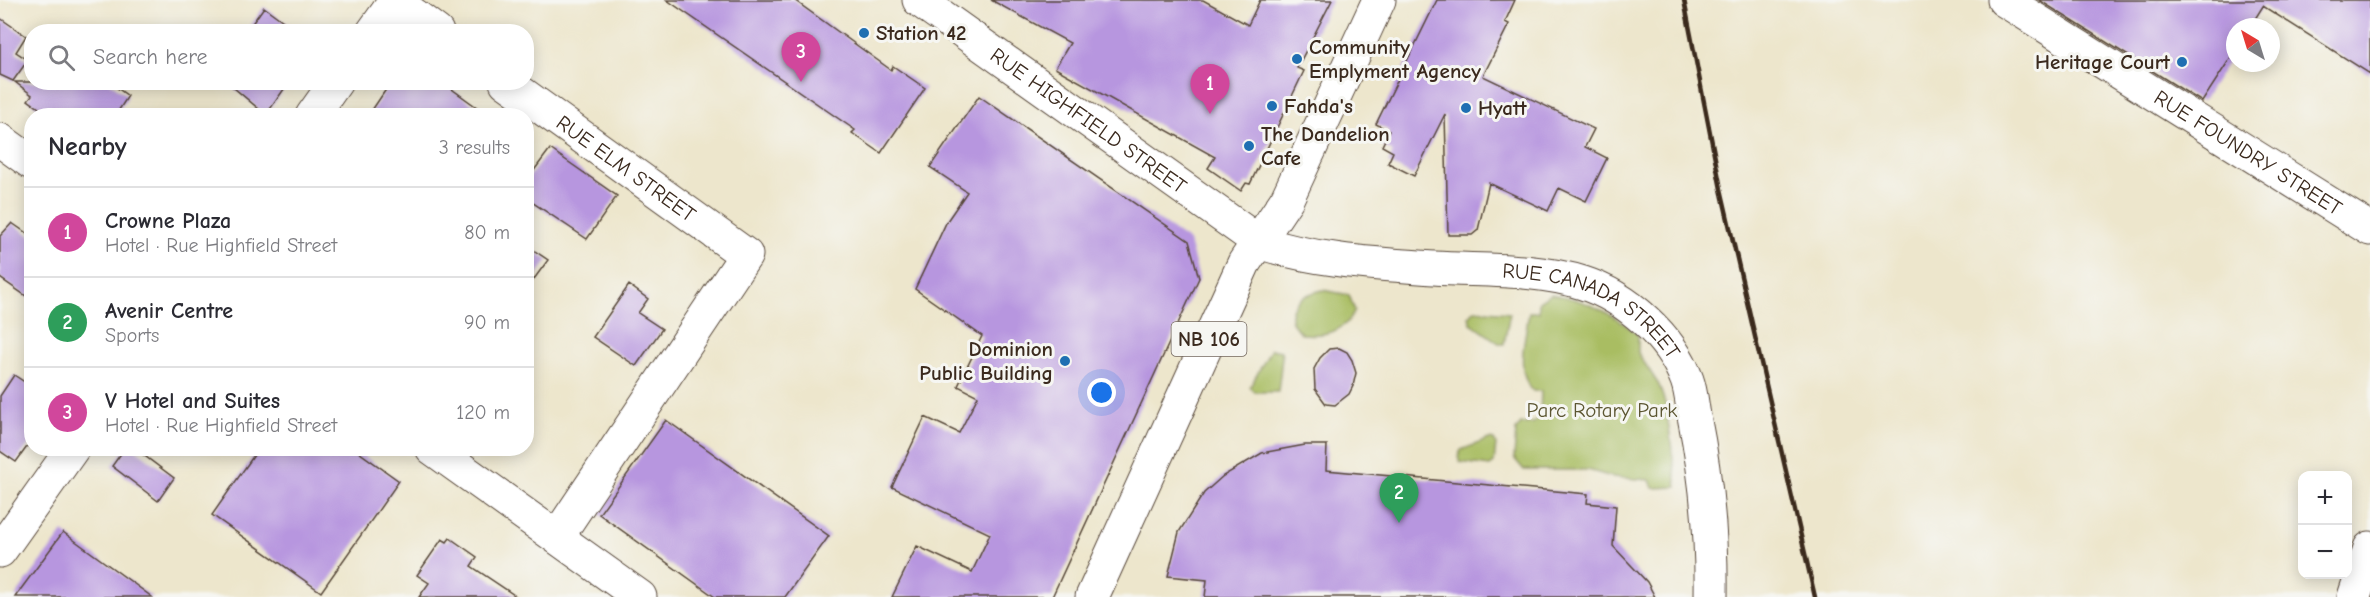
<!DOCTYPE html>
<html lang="en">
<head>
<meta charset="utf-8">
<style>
	:root { --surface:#fff; --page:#f2f2f3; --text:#2b2b33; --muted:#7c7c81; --line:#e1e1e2; --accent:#1f6fb2 }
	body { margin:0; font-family:"Comic Neue",sans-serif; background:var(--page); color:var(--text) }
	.controls { position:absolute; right:18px; bottom:18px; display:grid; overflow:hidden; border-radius:12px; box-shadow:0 3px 15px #0003 }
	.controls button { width:54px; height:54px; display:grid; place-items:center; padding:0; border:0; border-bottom:2px solid var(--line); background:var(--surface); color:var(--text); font:30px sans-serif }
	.compass { position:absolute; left:2226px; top:18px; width:54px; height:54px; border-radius:50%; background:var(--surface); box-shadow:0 3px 15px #0003; rotate:322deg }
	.you { position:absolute; left:1102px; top:393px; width:21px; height:21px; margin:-15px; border:4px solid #fff; border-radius:50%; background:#1a73e8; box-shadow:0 0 0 9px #1a73e833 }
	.badge { display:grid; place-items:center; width:39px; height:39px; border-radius:50%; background:var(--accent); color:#fff; font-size:20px; font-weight:700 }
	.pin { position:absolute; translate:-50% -50px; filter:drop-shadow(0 2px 3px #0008) }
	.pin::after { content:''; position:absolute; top:32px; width:21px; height:18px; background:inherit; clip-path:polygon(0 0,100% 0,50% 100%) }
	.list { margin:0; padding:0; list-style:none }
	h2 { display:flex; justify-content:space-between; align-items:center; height:78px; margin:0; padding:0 24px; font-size:26px }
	h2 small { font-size:20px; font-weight:400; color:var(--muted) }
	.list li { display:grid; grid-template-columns:39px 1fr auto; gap:18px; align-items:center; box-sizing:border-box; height:90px; padding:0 24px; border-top:2px solid var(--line) }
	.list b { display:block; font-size:22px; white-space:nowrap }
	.list p { margin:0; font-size:20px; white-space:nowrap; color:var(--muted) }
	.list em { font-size:20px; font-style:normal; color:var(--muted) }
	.icon { flex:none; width:33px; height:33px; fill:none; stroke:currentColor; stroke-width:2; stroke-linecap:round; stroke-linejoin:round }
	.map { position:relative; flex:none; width:2370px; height:597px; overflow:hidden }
	.search { position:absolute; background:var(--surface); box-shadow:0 3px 15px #0003; left:24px; top:24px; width:510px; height:66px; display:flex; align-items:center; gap:15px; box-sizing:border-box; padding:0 21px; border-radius:24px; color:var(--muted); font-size:22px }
	.panel { position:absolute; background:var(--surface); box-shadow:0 3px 15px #0003; left:24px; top:108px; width:510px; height:348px; border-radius:24px }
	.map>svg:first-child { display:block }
</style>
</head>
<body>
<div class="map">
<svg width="2370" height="597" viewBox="0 0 2370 597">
	<rect width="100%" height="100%" fill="#f6f6f2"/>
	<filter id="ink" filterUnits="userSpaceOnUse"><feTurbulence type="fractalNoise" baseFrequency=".0167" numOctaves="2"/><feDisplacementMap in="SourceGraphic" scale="12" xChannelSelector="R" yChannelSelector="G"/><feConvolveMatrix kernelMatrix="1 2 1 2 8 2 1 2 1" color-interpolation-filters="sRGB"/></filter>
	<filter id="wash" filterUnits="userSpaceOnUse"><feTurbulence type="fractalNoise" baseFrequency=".008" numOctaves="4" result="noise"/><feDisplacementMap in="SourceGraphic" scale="24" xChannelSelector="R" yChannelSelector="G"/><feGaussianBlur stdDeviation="1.35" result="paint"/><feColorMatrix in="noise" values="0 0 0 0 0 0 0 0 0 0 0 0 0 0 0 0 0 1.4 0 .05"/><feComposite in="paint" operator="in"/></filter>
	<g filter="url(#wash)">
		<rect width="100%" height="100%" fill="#ede6cc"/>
		<!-- green -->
		<path fill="#a9bd62" stroke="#727440" stroke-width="1.5" d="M1323,290L1349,295L1355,311C1344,333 1324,336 1302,334C1277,312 1299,295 1323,290Z
			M1551,294C1585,299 1612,312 1638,335V353L1659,385L1666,406L1677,487L1653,488L1650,480L1612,477L1588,470H1524L1514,458L1516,430L1521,424L1533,423L1540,417L1541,391H1533C1514,371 1526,336 1529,312H1539V302Z
			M1475,310L1510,313L1504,344H1500L1471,323L1469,317Z
			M1271,349L1281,351L1282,357L1278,392H1255L1250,387Z
			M1489,439L1494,440L1496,444L1494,463L1490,466L1460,462L1458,457L1461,450Z"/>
		<g id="blocks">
			<!-- building -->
			<path fill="#b796df" d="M667,0H794L891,70L893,66L925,88L881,153L852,133L855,130Z
				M991,0H1203L1248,25L1260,0H1332L1297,68L1304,71L1250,184L1246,183L1241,191L1208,168L1215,157L1055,68L1070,43Z
				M1437,0H1515L1505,22L1509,24L1483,76L1594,129L1585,147L1607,158L1586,201L1559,188L1548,211L1489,183L1478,230L1472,235H1448L1445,114L1414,176L1388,163L1393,152L1382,146L1389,131L1376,124Z
				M2039,0H2370V74L2263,6L2250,27H2235V51L2202,102Z
				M264,7L298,32H246Z
				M0,18L26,36L16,52L28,60L13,81L0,75Z
				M15,82H109L128,96L115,116H50L28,100L32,95Z
				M227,82H289L266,115Z
				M391,82H442L489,116H368Z
				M979,96L1189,241L1199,278L1052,597H892L917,546L972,572L990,534L892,487L925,417L959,433L978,396L958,386L982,336L915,289L947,221L967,192L930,167Z
				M550,149L617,196L587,239L526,198V181Z
				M12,223L32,237V300L0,278V236Z
				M526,245L548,260L526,290Z
				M629,285L648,299L638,313L662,329L636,366L593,337Z
				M1339,348L1347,352L1352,360L1356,373L1353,386L1349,394L1335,405L1326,404L1315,389L1314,369L1320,358L1329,349Z
				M14,375L32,387V440L16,462L0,451V396Z
				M666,420L829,536L785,597H715L599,514Z
				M1305,445H1327L1326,470L1588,494L1587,503L1616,506L1613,546L1647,582L1655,597H1205L1207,580L1168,576L1179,532L1204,493L1223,476L1262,453Z
				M125,448H134L174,478L158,501L112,466Z
				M259,448H353L399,481L321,592L212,515Z
				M63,532L152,597H15Z
				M450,538L477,557L471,566L517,597H419L429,583L417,575L442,539L447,542Z"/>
		</g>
	</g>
	<g filter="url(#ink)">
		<use href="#blocks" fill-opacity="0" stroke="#564638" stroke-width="1.5"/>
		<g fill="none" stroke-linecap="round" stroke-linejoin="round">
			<defs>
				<g id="minor">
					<path d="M394,0L437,32"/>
					<path id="s1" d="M919,0L1259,242C1315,261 1375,264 1434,268C1482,271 1537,268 1583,283C1627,297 1671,337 1687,380C1691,391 1692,404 1694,416C1706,475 1712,537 1711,597"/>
					<path id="s2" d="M2004,0L2370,229"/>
					<path d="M373,32L396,0"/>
					<path id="s3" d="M506,82L746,255L557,537"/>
					<path d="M312,116L336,82"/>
					<path d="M0,140L32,163"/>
					<path d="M432,448L640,597"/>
					<path d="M0,551L73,448"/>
					<path d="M2354,597L2370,548"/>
				</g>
				<path id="major" d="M1092,597L1244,263L1287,199L1379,0"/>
			</defs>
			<!-- minor casing -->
			<use href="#minor" stroke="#564638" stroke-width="35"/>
			<!-- major casing -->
			<use href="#major" stroke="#564638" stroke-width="35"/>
			<!-- minor -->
			<use href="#minor" stroke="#fff" stroke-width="33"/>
			<!-- major -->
			<use href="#major" stroke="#fff" stroke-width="33"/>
			<!-- rail -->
			<path stroke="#3b2a1e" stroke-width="4.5" d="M1684,0L1721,189L1815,597"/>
		</g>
	</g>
	<!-- markers -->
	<g fill="#1f6fb2" stroke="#f6f6f2" stroke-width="2">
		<circle cx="864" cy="33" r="6"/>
		<circle cx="1297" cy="59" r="6"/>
		<circle cx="2182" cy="62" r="6"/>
		<circle cx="1272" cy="106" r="6"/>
		<circle cx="1466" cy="108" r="6"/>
		<circle cx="1249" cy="146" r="6"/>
		<circle cx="1065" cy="361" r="6"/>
	</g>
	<g text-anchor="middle" stroke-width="6" stroke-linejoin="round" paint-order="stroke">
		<!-- shield labels -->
		<rect fill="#f6f6f2" stroke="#73675e" stroke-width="1.5" x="1171.5" y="322" width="75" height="34" rx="4.5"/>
		<g font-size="20" font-weight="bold" fill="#3b2a1e">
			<text x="1209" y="346">NB 106</text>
		</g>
		<!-- poi labels -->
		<g font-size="21" font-weight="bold" fill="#3b2a1e" stroke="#f6f6f2" text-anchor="start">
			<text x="876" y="40">Station 42</text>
			<text x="1309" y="54">Community<tspan x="1309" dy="24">Emplyment Agency</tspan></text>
			<text x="2170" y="69" text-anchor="end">Heritage Court</text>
			<text x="1284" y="113">Fahda's</text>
			<text x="1478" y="115">Hyatt</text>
			<text x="1261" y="141">The Dandelion<tspan x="1261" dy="24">Cafe</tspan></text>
			<text x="1053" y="356" text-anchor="end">Dominion<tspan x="1053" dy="24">Public Building</tspan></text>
		</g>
		<!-- street labels -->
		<g font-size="21" fill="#3b2a1e" stroke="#f6f6f2">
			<text dy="7" stroke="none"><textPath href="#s1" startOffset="208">RUE HIGHFIELD STREET</textPath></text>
			<text dy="7" stroke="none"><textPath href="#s2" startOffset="288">RUE FOUNDRY STREET</textPath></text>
			<text dy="7" stroke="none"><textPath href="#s3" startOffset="148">RUE ELM STREET</textPath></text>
			<text dy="7" stroke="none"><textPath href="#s1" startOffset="764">RUE CANADA STREET</textPath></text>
		</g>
		<!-- park labels -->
		<g font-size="21" fill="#5c5632" stroke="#f6f6f2">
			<text x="1602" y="417">Parc Rotary Park</text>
		</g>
	</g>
</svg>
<div class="controls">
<button>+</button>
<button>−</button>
</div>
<svg class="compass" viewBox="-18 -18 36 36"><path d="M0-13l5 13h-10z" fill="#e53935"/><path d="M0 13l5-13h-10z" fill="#7c7c81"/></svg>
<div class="you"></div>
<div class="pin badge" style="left:1210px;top:114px;background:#d1479c">1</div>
<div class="pin badge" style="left:1399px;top:523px;background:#2e9e5b">2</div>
<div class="pin badge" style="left:801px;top:82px;background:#d1479c">3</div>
<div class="search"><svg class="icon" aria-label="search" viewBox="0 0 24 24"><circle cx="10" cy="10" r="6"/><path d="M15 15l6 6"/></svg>Search here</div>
<section class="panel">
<h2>Nearby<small>3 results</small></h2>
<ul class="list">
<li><span class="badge" style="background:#d1479c">1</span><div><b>Crowne Plaza</b><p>Hotel · Rue Highfield Street</p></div><em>80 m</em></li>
<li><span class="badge" style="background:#2e9e5b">2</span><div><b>Avenir Centre</b><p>Sports</p></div><em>90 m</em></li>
<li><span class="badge" style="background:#d1479c">3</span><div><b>V Hotel and Suites</b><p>Hotel · Rue Highfield Street</p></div><em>120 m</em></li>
</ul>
</section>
</div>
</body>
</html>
